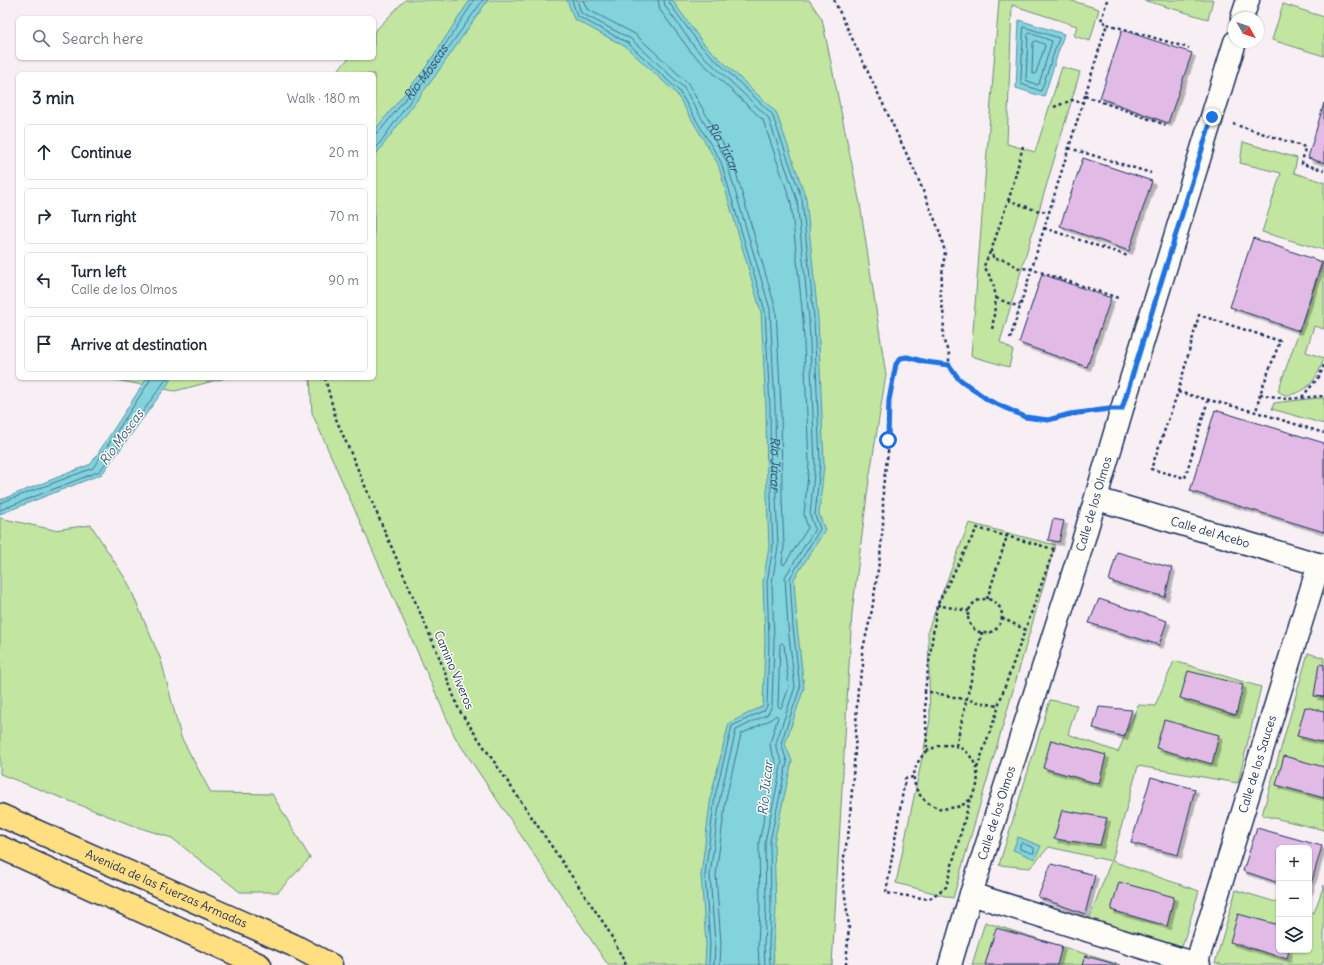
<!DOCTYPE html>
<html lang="en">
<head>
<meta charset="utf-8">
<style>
	:root { --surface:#fff; --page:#f6f6f7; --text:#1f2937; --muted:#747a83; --line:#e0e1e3 }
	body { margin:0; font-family:Delius,sans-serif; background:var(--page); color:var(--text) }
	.controls { position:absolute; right:12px; bottom:12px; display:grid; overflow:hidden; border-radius:6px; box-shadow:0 1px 3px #0004 }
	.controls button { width:36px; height:36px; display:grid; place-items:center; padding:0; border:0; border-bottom:1px solid var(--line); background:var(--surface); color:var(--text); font:20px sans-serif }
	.compass { position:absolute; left:1228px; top:12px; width:36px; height:36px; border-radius:50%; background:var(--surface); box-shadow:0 1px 3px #0004; rotate:130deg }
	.stop { position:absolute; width:12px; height:12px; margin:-9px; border:3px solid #1a73e8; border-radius:50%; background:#fff }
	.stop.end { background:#1a73e8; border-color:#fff; box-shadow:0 1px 4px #0008 }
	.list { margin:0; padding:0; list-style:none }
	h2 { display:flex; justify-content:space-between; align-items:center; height:52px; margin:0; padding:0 16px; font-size:17px }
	h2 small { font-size:13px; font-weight:400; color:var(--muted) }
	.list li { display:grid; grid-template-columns:26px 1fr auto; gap:12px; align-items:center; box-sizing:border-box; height:56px; margin:0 8px 8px; padding:0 8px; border:1px solid var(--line); border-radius:6px }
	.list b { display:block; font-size:15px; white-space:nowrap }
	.list p { margin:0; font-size:13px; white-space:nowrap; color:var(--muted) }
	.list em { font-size:13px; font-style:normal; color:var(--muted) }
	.icon { flex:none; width:22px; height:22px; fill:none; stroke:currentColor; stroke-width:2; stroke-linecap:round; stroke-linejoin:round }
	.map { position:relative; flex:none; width:1324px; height:965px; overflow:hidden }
	.search { position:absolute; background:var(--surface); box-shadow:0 1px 3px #0004; left:16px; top:16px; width:360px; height:44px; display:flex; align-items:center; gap:10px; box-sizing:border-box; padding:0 14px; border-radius:6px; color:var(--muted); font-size:15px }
	.panel { position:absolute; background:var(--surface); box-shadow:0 1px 3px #0004; left:16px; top:72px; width:360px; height:308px; border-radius:6px }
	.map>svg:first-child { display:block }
</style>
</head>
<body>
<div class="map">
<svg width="1324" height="965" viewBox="0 0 1324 965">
	<defs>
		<filter id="shadow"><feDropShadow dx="3.5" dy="3.5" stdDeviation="0" flood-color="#0004"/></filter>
	</defs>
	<rect width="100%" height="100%" fill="#f7eff3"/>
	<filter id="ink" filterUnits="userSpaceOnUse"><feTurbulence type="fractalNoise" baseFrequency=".025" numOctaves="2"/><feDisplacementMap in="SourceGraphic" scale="8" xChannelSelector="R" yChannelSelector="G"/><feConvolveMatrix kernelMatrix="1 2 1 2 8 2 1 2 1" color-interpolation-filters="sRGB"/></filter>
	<g filter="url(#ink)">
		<!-- green -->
		<path fill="#c2e69f" stroke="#6e8a7e" d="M405,0H809L822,19L860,204L886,375L869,480L852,613L832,965H608L455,737L312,413L310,378H374V74H334L349,58H374V32Z
			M999,0H1069L1099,9L1090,41L1074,36L1077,26L1012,5L1007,144L1035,152L1062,67L1080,72L1000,342L1013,350L1009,367L971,356Z
			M1143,0H1213L1208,19Z
			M1283,4L1324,17V56L1272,40Z
			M1243,142L1297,158L1294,173L1324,182V250L1262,232L1281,173L1240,163Z
			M1324,260V329L1314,326L1306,352L1324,358V359C1317,376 1312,389 1293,394C1287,396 1283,395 1278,391Z
			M105,378H225L175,391Z
			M1317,398H1324V424L1272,409L1274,403Z
			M0,518L54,530L91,525L128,583L161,660L181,737L211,793L272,794L310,858L278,892H240L172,838L134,826L0,774Z
			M969,523L1055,545L953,898L896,883L930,720L928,630Z
			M1308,653L1324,658V830L1262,815Z
			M1174,661L1261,687L1238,783L1138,766L1112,861L1199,891L1182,947L1088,922L1111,861L1049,847L1030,868L999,865L1050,700L1077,705L1068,734L1118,752L1138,705L1155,706Z
			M1324,885V960L1322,965H1225L1215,963L1236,890L1279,903V950H1309V911L1314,913Z
			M985,922L1120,965H972Z"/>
		<!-- water -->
		<path fill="#82d3db" stroke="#5991a9" d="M470,0H488L435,76L374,157V131L424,70Z
			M567,0H672L703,43L776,112L806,198L818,318L824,465L819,514L825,530L794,579L797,626L804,688L785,744L792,761L774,842L776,909L773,944L774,965H705L706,944L701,875L711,795L729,723L763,706L765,640L763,582L769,547L767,497L766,407L761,312L718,164L676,93L626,47L574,19Z
			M1019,20L1064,34L1044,97L1016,88Z
			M147,378H171L168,384L102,474L0,514V500L91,464Z
			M1018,837L1041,846L1035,859L1013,850Z"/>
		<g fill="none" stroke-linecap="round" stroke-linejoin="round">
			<!-- shore -->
			<g stroke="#447190" stroke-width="1">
				<path d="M572,0L577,16L628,43L679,91L721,162L765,311L770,407L771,497L773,547L767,582L769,640L767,706L765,710L732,726L715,796L705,875L710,944L709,965"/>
				<path id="s1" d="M577,0L581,13L631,39L684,88L726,160L770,309L775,406L776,497L778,547L772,583L774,640L772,706L768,714L736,730L720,797L710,875L715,943L714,965"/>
				<path id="s2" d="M583,0L587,9L635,34L687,82L732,159L776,310L781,406L782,497L784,547L782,563L784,565L808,528L804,515L809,464L803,319L791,202L763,120L691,52L660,10L658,0"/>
				<path d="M664,0L665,6L696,49L768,117L797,200L809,318L815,464L810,515L815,529L785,577L788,627L795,687L776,743V748L782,762L765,842L766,909L764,944L765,965"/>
				<path d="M669,0L670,4L700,45L772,114L802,199L814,318L820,464L815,515L820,529L790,578L793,627L800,688L781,743L787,762L770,841L771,909L769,944L770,965"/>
				<path d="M1024,27L1059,38L1041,91L1021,84Z"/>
				<path d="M1030,33L1052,41L1039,84L1037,85L1026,80L1028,35Z"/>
				<path d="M1036,41L1044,44L1045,46L1036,73L1034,74L1032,73L1033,43Z"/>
				<path id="s3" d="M374,133L379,132L427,72L472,4L473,0"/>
				<path d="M374,151L483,0"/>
				<path d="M0,503L93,468L149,382L150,378"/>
				<path d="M0,510L100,471L167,378"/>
				<path d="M782,643L784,645L789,687L782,707L780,708L778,706L780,645Z"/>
				<path d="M1022,843L1034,848V853H1032L1020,849V844Z"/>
				<path d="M720,965L721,943L716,875L726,798L741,734L770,720L776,715L778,717L770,743L771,750L776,763L759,842L760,908L758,944L759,965"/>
			</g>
		</g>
		<!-- building -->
		<path fill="#e1bbe5" stroke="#1b2f5e" filter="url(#shadow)" d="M1122,30L1192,53L1168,123L1100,98Z
			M1324,103V163L1308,158Z
			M1083,158L1152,181L1129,251L1060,226Z
			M1253,238L1322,262L1299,331L1230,307Z
			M1042,274L1111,298L1087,367L1019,343Z
			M1215,410L1324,443V532L1190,491Z
			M1053,519L1064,521L1059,542L1048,540Z
			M1117,552L1172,568L1165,597L1109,581Z
			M1099,599L1167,621L1159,645L1089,623Z
			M1319,664L1324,665V697L1314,696Z
			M1188,671L1243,685L1236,715L1180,698Z
			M1099,707L1132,710L1124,737L1093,728Z
			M1305,707L1324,711V743L1297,736Z
			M1164,720L1219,735L1212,764L1156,748Z
			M1051,740L1106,755L1099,784L1043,768Z
			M1284,756L1324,767V798L1276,785Z
			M1151,777L1195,789L1178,855L1131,843Z
			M1062,810L1107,818L1100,845L1054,839Z
			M1257,828L1322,846L1309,891V848H1279V883L1243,871Z
			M1051,864L1095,875L1085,914L1038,897Z
			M1119,882L1174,897L1167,926L1111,910Z
			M1238,914L1279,925V950H1289L1287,959L1230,942Z
			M996,928L1062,946L1057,965H985Z
			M1085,956L1119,965H1082Z"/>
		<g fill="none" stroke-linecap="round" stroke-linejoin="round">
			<defs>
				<g id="minor">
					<path d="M1242,18L1248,0"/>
					<path id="s4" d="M1097,499L1324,566"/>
					<path d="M971,894L1199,965"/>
					<path id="s5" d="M950,965L971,894L1079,555L1122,409L1235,42"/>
					<path id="s6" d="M1196,965L1319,564"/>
				</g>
				<g id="major">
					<path id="s7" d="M0,815L293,945L331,965"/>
					<path d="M0,847L260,965"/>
				</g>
			</defs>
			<!-- minor casing -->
			<use href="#minor" stroke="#1b2f5e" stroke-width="25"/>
			<!-- major casing -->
			<use href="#major" stroke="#1b2f5e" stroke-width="25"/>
			<!-- path -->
			<path stroke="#1b2f5e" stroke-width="2.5" stroke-dasharray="3 3" stroke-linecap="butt" d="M834,0L917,176L939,230L945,252L940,290L944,318L943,339L949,354V365L958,378L988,400L1025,417L1048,420L1070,415L1097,411
				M1107,0L1101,21L1107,24
				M1085,96L1166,125
				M1054,107L1072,100L1083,103
				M1233,124L1305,147L1302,164L1324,170
				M1023,146L1012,189L991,251L994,259L1005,260L1019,268L1031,269L1118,298
				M1069,148L1151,173
				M1008,200L1035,210L1049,212
				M1044,228L1128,256
				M990,252L984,266L993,282L996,298L992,331
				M996,298L1013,305H1020
				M1010,339L1107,24L1189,48
				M325,378L336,419L438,654L459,710L607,928L626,965
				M1178,392L1199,315L1280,341L1260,394L1256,412
				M1260,394L1286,399L1324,396
				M1302,397L1319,377L1324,365
				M1208,400L1185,478L1151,469L1178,392L1256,412L1324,433
				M1054,549L998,706L925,691L937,605L977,528L1057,550
				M987,599L1008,533
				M968 616a17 17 0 1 1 34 0a17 17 0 1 1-34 0Z
				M937,605L969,611
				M1002,618L1026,630
				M925,691L927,751C907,769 910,796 936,807C942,810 950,808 957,807C996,796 976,724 927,751
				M956,746L982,632
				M977,768L999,706
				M913,777L905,779L886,893L929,899L946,887L971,796
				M846,965L849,926L843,881L844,857L849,829L855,751L857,703L858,688L863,666L862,653L872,610L880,556L883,525V487L888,452V413L889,400L896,364L901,358L907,357L926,362L949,365"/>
			<!-- minor -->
			<use href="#minor" stroke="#fdfcf7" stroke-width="22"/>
			<!-- major -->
			<use href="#major" stroke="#ffdf80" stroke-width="22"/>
		</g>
	</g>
	<g fill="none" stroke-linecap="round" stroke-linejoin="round" filter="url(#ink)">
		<!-- route -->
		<path stroke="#1a73e8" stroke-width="5" d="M888,440L889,400L896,364L901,358L907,357L926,362L949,365L958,378L988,400L1025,417L1048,420L1070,414L1109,409H1122L1212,117"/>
	</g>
	<g text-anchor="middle" stroke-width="3" stroke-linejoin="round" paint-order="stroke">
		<!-- street labels -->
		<g font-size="12" fill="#1b2f5e" stroke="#fdfcf7">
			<text dy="4" stroke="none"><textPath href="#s5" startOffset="483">Calle de los Olmos</textPath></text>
			<text dy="4" stroke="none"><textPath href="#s4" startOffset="118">Calle del Acebo</textPath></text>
			<text transform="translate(454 670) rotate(67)" y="4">Camino Viveros</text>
			<text dy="4" stroke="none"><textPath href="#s6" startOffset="210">Calle de los Sauces</textPath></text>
			<text dy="4" stroke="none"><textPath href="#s5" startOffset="159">Calle de los Olmos</textPath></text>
			<text dy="4" stroke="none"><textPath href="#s7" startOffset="182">Avenida de las Fuerzas Armadas</textPath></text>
		</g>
		<!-- water labels -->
		<g font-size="13" font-style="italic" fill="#35587d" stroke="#fdfcf7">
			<text dy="5" stroke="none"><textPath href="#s3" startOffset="81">Rio Moscas</textPath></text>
			<text dy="5" stroke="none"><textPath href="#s2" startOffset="210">Río Júcar</textPath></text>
			<text transform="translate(121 437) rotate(-54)" y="5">Rio Moscas</text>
			<text dy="5" stroke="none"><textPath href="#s1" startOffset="536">Río Júcar</textPath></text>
			<text transform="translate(765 788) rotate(-84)" y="5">Río Júcar</text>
		</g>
	</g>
</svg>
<div class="controls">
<button>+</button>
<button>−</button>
<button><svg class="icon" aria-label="layers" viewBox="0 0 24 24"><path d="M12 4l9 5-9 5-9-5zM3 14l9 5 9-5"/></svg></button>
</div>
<svg class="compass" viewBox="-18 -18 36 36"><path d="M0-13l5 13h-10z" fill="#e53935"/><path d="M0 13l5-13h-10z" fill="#747a83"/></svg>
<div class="stop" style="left:888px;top:440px"></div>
<div class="stop end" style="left:1212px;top:117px"></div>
<div class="search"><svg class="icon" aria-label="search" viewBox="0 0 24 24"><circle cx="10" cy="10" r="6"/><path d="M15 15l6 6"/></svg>Search here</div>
<section class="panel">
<h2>3 min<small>Walk · 180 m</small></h2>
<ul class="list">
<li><svg class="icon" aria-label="ahead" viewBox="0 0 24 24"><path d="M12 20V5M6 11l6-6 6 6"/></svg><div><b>Continue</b></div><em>20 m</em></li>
<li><svg class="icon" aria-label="right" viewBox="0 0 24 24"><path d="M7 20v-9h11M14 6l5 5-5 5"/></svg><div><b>Turn right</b></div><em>70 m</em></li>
<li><svg class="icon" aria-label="left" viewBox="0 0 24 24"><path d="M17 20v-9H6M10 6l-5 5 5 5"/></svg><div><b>Turn left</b><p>Calle de los Olmos</p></div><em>90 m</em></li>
<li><svg class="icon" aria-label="arrive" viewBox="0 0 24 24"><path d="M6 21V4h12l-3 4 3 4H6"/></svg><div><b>Arrive at destination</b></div></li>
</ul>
</section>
</div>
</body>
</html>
